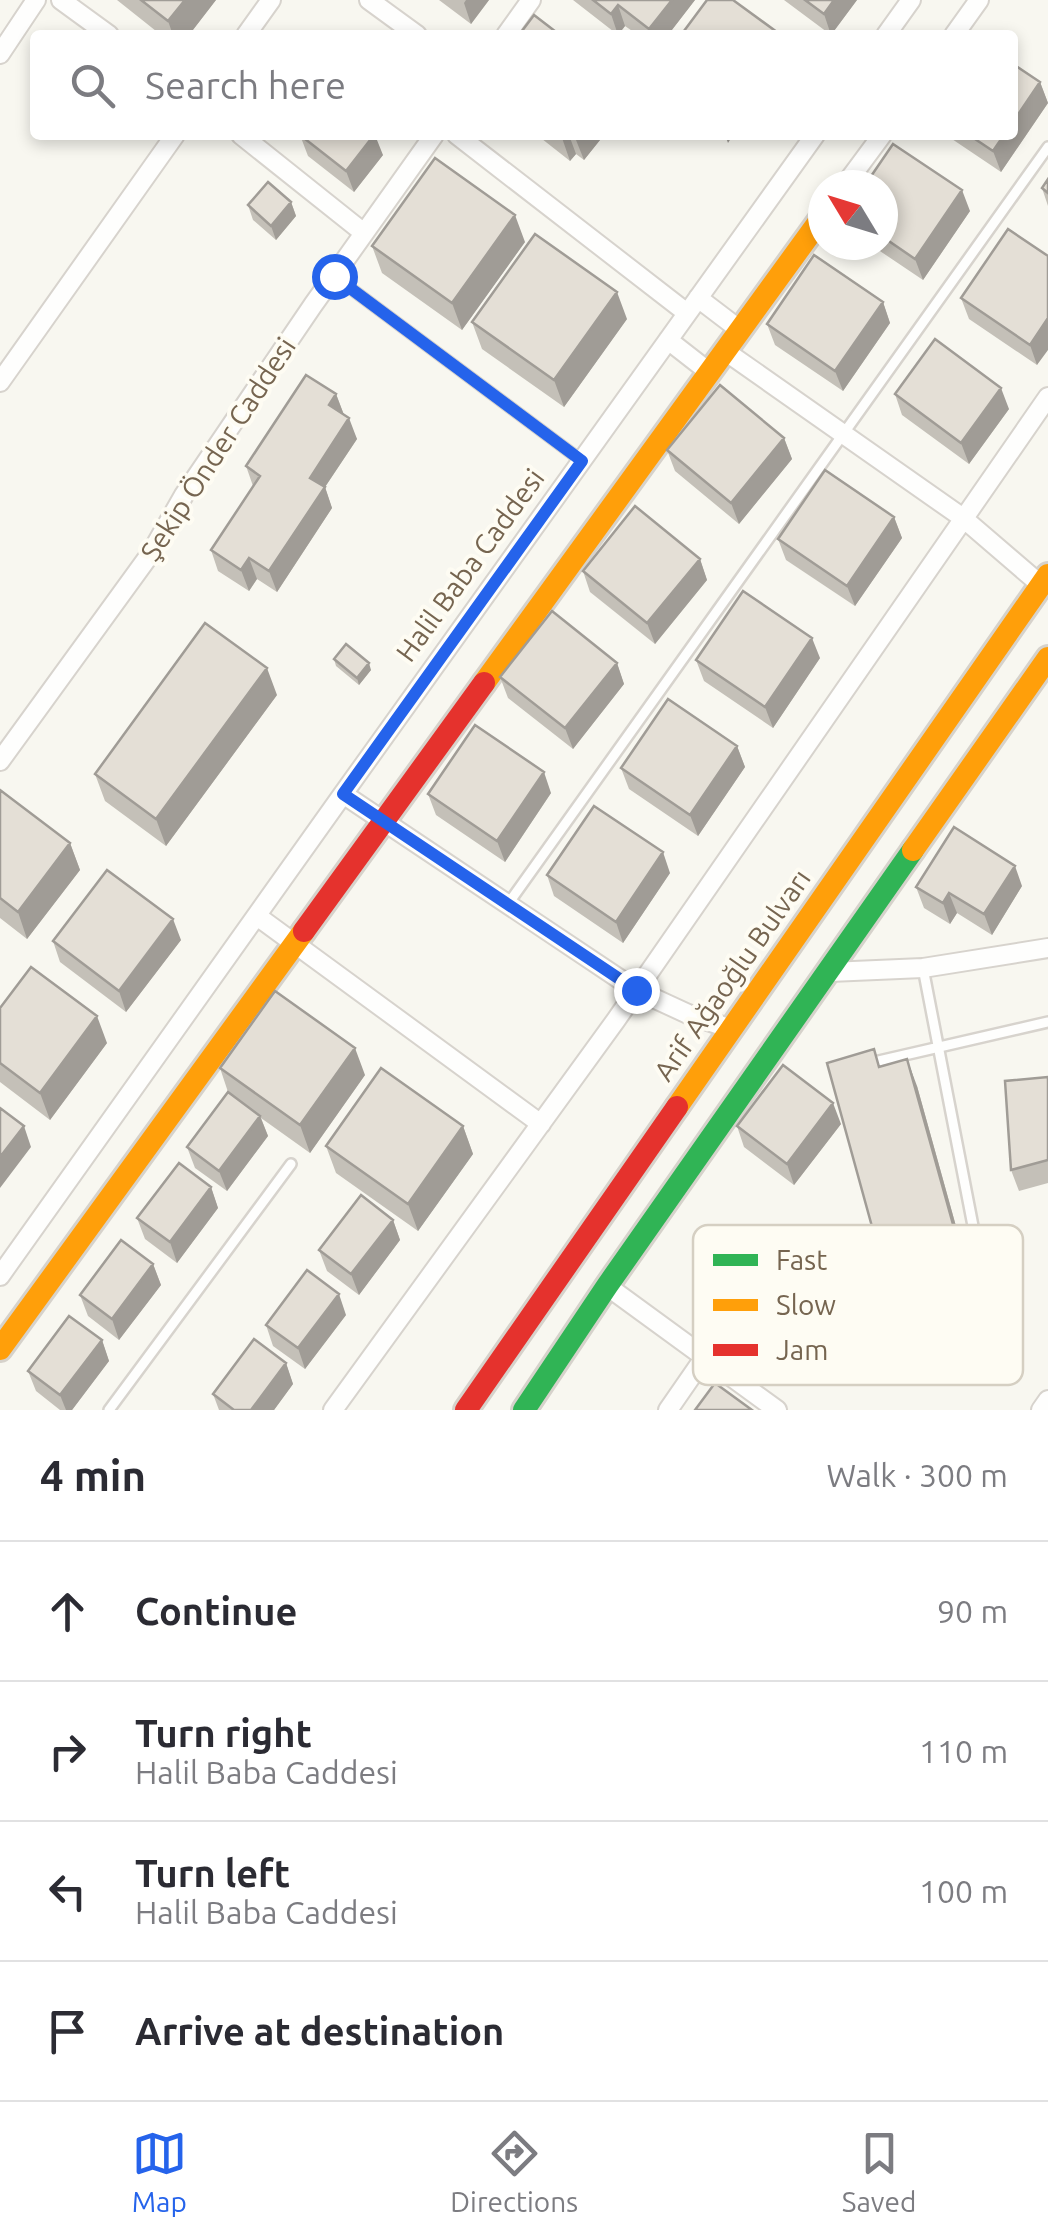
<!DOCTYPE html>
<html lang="en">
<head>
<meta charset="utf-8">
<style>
	:root { --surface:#fff; --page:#f2f2f3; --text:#2b2b33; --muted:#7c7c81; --line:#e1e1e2; --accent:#2563eb }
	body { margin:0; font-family:Ubuntu,sans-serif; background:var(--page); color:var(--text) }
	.compass { position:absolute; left:808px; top:170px; width:90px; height:90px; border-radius:50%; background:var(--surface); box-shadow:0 5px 15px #0003; rotate:308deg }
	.stop { position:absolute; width:30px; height:30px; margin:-22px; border:8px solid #2563eb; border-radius:50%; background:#fff }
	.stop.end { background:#2563eb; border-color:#fff; box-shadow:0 2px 10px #0008 }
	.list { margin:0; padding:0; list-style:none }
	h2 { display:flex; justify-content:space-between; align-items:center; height:130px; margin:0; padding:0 40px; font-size:42px }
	h2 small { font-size:32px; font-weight:400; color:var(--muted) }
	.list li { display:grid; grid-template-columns:65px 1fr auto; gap:30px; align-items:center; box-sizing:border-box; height:140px; padding:0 40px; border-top:2px solid var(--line) }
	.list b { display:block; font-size:38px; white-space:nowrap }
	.list p { margin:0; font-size:32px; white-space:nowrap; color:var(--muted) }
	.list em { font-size:32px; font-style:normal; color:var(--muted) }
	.icon { flex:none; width:55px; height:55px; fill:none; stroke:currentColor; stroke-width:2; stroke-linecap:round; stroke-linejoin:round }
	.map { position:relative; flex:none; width:1048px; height:1410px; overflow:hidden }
	.search { position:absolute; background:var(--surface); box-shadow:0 5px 15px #0003; left:30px; right:30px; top:30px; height:110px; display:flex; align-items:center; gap:25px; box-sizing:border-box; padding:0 35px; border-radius:10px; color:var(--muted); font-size:38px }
	.sheet { height:690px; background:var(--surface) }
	nav { display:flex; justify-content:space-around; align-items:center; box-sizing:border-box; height:140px; border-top:2px solid var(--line); background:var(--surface); font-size:28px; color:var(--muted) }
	nav a { display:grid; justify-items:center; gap:5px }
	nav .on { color:var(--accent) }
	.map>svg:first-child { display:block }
</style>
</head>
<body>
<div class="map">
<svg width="1048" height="1410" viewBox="0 0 1048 1410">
	<rect width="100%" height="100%" fill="#f8f7f0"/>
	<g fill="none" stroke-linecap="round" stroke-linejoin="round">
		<defs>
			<path id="lane" d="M334,276L582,461
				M508,904L1048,147
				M923,968L980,1262
				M870,1063L1048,1022
				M109,1410L291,1164"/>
			<path id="street" d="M61,0L109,35
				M369,0L417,35
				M246,35L271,0
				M506,35L531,0
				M886,35L911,0
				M954,35L979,0
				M0,54L36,0
				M241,135L364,233
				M457,135L687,313
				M845,185L882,135
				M698,298L740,330
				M668,340L709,372
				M725,351L963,518L1041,585
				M0,382L175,135
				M0,761L151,553L184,495L313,305L434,135
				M257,916L541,1124
				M830,972L923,968L1048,948
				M731,1029L688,1014L636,990L343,794L815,135
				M0,1276L343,794
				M607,1286L777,1410
				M333,1410L616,1020L1048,397
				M668,1410L704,1358
				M1041,1410L1048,1400"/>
			<path id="fast" d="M524,1410L607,1286L913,850"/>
			<path id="slow" d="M484,683L823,216
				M913,850L1048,658
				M677,1107L1048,575
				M0,1349L304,931"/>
			<path id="jam" d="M304,931L484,683
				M466,1410L677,1107"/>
		</defs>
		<!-- lane casing -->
		<use href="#lane" stroke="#d7d3cd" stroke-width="14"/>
		<!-- street casing -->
		<use href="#street" stroke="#d7d3cd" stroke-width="22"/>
		<!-- fast casing -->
		<use href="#fast" stroke="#d6d2cb" stroke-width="28"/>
		<!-- slow casing -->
		<use href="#slow" stroke="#d6d2cb" stroke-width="28"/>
		<!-- jam casing -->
		<use href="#jam" stroke="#d6d2cb" stroke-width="28"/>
		<!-- lane -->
		<use href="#lane" stroke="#fefefd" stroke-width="9"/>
		<!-- street -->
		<use href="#street" stroke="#fefefd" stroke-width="18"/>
		<!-- fast -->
		<use href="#fast" stroke="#30b455" stroke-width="22"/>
		<!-- slow -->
		<use href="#slow" stroke="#ff9f0a" stroke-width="22"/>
		<!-- jam -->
		<use href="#jam" stroke="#e5322d" stroke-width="22"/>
	</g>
	<!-- wall -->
	<path fill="#c4c0b8" d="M117,0H216L189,35H161Z
		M439,0H489L471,24Z
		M573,0H695L668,35H638L625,26L618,35Z
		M784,0H857L831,35Z
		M1040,82L1048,103L1001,172L946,135H1013Z
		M300,135L383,155L354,192L308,156Z
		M537,135H604L584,160L576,154L570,161Z
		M1048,179V206L1042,188Z
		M883,185L970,211L923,280L871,245H883Z
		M291,202L296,216L276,240L253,220L248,205Z
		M525,242L462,330L382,273L372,246Z
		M1048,256L1037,365L969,319L961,298Z
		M883,302L890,323L843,391L775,345L767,324Z
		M627,319L564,407L482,349L472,322Z
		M336,394L344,415L357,439L325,487L332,508L277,592L257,579L249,591L218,571L211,550L253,486L246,466Z
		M895,394L1009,409L969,464L902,415Z
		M784,438L792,459L739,524L675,471L667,450Z
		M894,517L902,538L855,606L786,560L778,539Z
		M700,559L707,580L655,644L590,592L583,571Z
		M820,658L773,728L704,681L696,660Z
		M334,659L371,670L359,685L336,666Z
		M617,663L624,684L573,749L508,698L500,677Z
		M277,695L166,846L105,801L95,774Z
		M737,746L745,767L698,836L629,789L621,768Z
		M0,790L70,843L80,870L27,939L0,918Z
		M551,793L505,862L436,815L428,794Z
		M670,873L623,943L554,896L547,875Z
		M1022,886L992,935L957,913L950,924L924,908L916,887Z
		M181,940L126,1012L60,962L53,941Z
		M0,1008L107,1043L50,1120L0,1082Z
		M880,1067L917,1086L969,1273L933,1283L927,1268L889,1279L879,1252Z
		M220,1068L365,1075L310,1153L261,1118L268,1136L227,1191L195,1168L187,1147L228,1092Z
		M1048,1077V1183L1019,1191L1011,1170Z
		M841,1124L794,1185L744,1147L737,1126Z
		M463,1126L473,1154L418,1231L336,1173L326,1146Z
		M211,1187L218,1208L177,1263L145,1239L137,1218Z
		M393,1220L400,1240L359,1295L327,1271L319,1250Z
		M153,1264L161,1285L119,1340L88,1316L80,1295Z
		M346,1315L305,1369L273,1346L266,1325Z
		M102,1340L109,1361L72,1410H60L36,1391L28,1371Z
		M286,1363L293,1384L274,1410H219L213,1394Z"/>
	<!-- shaded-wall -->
	<path fill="#a09c96" d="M185,0H216L189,35H173L168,21Z
		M466,0H489L471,24L464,3Z
		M672,0H695L668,35H651L649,29Z
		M834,0H857L831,35L824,14Z
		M618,5L625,26L618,35L611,14Z
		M1040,82L1048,103L1001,172L993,151L1004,135H1013V122Z
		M375,135L383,155L354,192L346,171Z
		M561,135H569L576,154L570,161Z
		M574,135H604L584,160Z
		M725,135H733L728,143Z
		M962,190L970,211L923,280L915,259Z
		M291,202L296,216L276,240L271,226Z
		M515,215L525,242L462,330L452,303Z
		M617,292L627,319L564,407L554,380Z
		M883,302L890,323L843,391L835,371Z
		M1048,318V350L1037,365L1030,345Z
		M1001,388L1009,409L969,464L961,443Z
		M336,394L344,415L329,405Z
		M349,418L357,439L325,487L332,508L277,592L269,571L310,478Z
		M784,438L792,459L739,524L731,503Z
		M894,517L902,538L855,606L847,586Z
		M249,558L257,579L249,591L241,570Z
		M700,559L707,580L655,644L647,623Z
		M812,638L820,658L773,728L765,707Z
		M369,663L371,670L359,685L357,678Z
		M617,663L624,684L573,749L565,728Z
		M267,668L277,695L166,846L156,819Z
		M737,746L745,767L698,836L690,815Z
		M544,772L551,793L505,862L497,841Z
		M70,843L80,870L27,939L18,912Z
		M663,852L670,873L623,943L616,922Z
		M1015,866L1022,886L992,935L984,914Z
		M949,893L957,913L950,924L943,903Z
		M173,919L181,940L126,1012L119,991Z
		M97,1016L107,1043L50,1120L40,1093Z
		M355,1048L365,1075L310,1153L300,1125Z
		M907,1059L917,1086L969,1273L959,1246Z
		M833,1103L841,1124L794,1185L787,1164Z
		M260,1116L268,1136L227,1191L219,1171Z
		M24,1126L31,1147L0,1188V1157Z
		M463,1126L473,1154L418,1231L408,1204Z
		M211,1187L218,1208L177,1263L170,1242Z
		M393,1220L400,1240L359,1295L351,1274Z
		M153,1264L161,1285L119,1340L112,1319Z
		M339,1294L346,1315L305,1369L298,1348Z
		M102,1340L109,1361L72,1410H66L60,1395Z
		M286,1363L293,1384L274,1410H251Z"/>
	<!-- building -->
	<path fill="#e4dfd6" stroke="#a09c96" stroke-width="2.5" d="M141,0H185L168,21Z
		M593,0H672L649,29L618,5L611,14Z
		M707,0H733L781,35H681Z
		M805,0H834L824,14Z
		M534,15L560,35H519Z
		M1013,64L1040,82L1013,122Z
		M300,135H374L346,171Z
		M969,135H1004L993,151Z
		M893,144L962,190L915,259L883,237V185H865Z
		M435,158L515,215L452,303L372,246Z
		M1048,179V193L1042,188Z
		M268,182L291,202L271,226L248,205Z
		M1008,229L1048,256V318L1030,345L961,298Z
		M535,234L617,292L554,380L472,322Z
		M814,255L883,302L835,371L767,324Z
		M935,339L1001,388L961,443L895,394Z
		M306,375L336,394L329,405L349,418L310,478L325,487L269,571L249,558L241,570L211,550L260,476L246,466Z
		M720,385L784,438L731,503L667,450Z
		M825,470L894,517L847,586L778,539Z
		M635,506L700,559L647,623L583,571Z
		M743,591L812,638L765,707L696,660Z
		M552,611L617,663L565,728L500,677Z
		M205,623L267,668L156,819L95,774Z
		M346,644L369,663L357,678L334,659Z
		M668,699L737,746L690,815L621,768Z
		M475,725L544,772L497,841L428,794Z
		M0,790L70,843L18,912L0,898Z
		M594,806L663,852L616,922L547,875Z
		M954,827L1015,866L984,914L949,893L943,903L916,887Z
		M107,870L173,919L119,991L53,941Z
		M31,967L97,1016L40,1093L0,1063V1008Z
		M275,991L355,1048L300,1125L220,1068Z
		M874,1049L879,1067L907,1059L959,1246L923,1256L919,1240L879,1252L827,1063Z
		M783,1065L833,1103L787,1164L737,1126Z
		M381,1068L463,1126L408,1204L326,1146Z
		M1048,1077V1160L1011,1170L1005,1081Z
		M228,1092L260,1116L219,1171L187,1147Z
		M0,1108L24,1126L0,1157Z
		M179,1163L211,1187L170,1242L137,1218Z
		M361,1195L393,1220L351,1274L319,1250Z
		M121,1240L153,1264L112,1319L80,1295Z
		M307,1270L339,1294L298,1348L266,1325Z
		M69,1316L102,1340L60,1395L28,1371Z
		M254,1339L286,1363L251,1410H234L213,1394Z
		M715,1383L752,1410H695Z"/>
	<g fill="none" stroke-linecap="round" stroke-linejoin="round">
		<!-- route -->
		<path stroke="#2563eb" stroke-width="12" d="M334,276L582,461L343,794L636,990"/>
	</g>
	<g text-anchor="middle" stroke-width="8" stroke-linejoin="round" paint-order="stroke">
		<!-- street labels -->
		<g font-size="28" fill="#766550" stroke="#fefcf3">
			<text transform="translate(218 449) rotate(-57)" y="10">Şekip Önder Caddesi</text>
			<text transform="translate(470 565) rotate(-54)" y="10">Halil Baba Caddesi</text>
			<text transform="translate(732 975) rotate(-55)" y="10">Arif Ağaoğlu Bulvarı</text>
		</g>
	</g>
	<!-- legend -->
	<rect x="693" y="1225" width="330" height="160" rx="15" fill="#fefcf3" stroke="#d5cfc2" stroke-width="2.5"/>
	<rect x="713" y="1254" width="45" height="12" fill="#30b455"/>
	<rect x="713" y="1299" width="45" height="12" fill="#ff9f0a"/>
	<rect x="713" y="1344" width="45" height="12" fill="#e5322d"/>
	<g font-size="28" fill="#766550">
		<text x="776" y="1270">Fast</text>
		<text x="776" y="1315">Slow</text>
		<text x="776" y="1360">Jam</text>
	</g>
</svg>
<svg class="compass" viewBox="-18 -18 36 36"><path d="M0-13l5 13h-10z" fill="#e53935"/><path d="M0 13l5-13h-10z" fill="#7c7c81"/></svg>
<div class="stop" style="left:334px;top:276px"></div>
<div class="stop end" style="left:636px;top:990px"></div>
<div class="search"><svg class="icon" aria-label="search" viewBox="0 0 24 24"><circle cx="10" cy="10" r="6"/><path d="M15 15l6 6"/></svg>Search here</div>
</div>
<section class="sheet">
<h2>4 min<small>Walk · 300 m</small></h2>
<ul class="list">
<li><svg class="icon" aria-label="ahead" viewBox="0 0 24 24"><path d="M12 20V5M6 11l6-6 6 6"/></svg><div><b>Continue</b></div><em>90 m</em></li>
<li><svg class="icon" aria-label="right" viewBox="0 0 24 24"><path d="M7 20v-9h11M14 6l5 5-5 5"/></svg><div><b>Turn right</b><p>Halil Baba Caddesi</p></div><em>110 m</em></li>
<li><svg class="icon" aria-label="left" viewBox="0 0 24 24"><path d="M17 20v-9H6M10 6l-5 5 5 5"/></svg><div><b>Turn left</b><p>Halil Baba Caddesi</p></div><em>100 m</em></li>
<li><svg class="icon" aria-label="arrive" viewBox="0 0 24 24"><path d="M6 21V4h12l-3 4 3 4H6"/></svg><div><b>Arrive at destination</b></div></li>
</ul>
</section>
<nav>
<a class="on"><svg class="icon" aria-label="map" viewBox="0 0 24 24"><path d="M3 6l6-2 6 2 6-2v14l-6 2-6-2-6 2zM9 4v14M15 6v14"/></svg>Map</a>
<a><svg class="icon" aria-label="directions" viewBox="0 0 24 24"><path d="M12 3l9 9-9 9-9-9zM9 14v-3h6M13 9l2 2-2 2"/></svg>Directions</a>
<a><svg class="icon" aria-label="saved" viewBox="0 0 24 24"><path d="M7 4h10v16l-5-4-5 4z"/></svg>Saved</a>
</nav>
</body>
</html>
